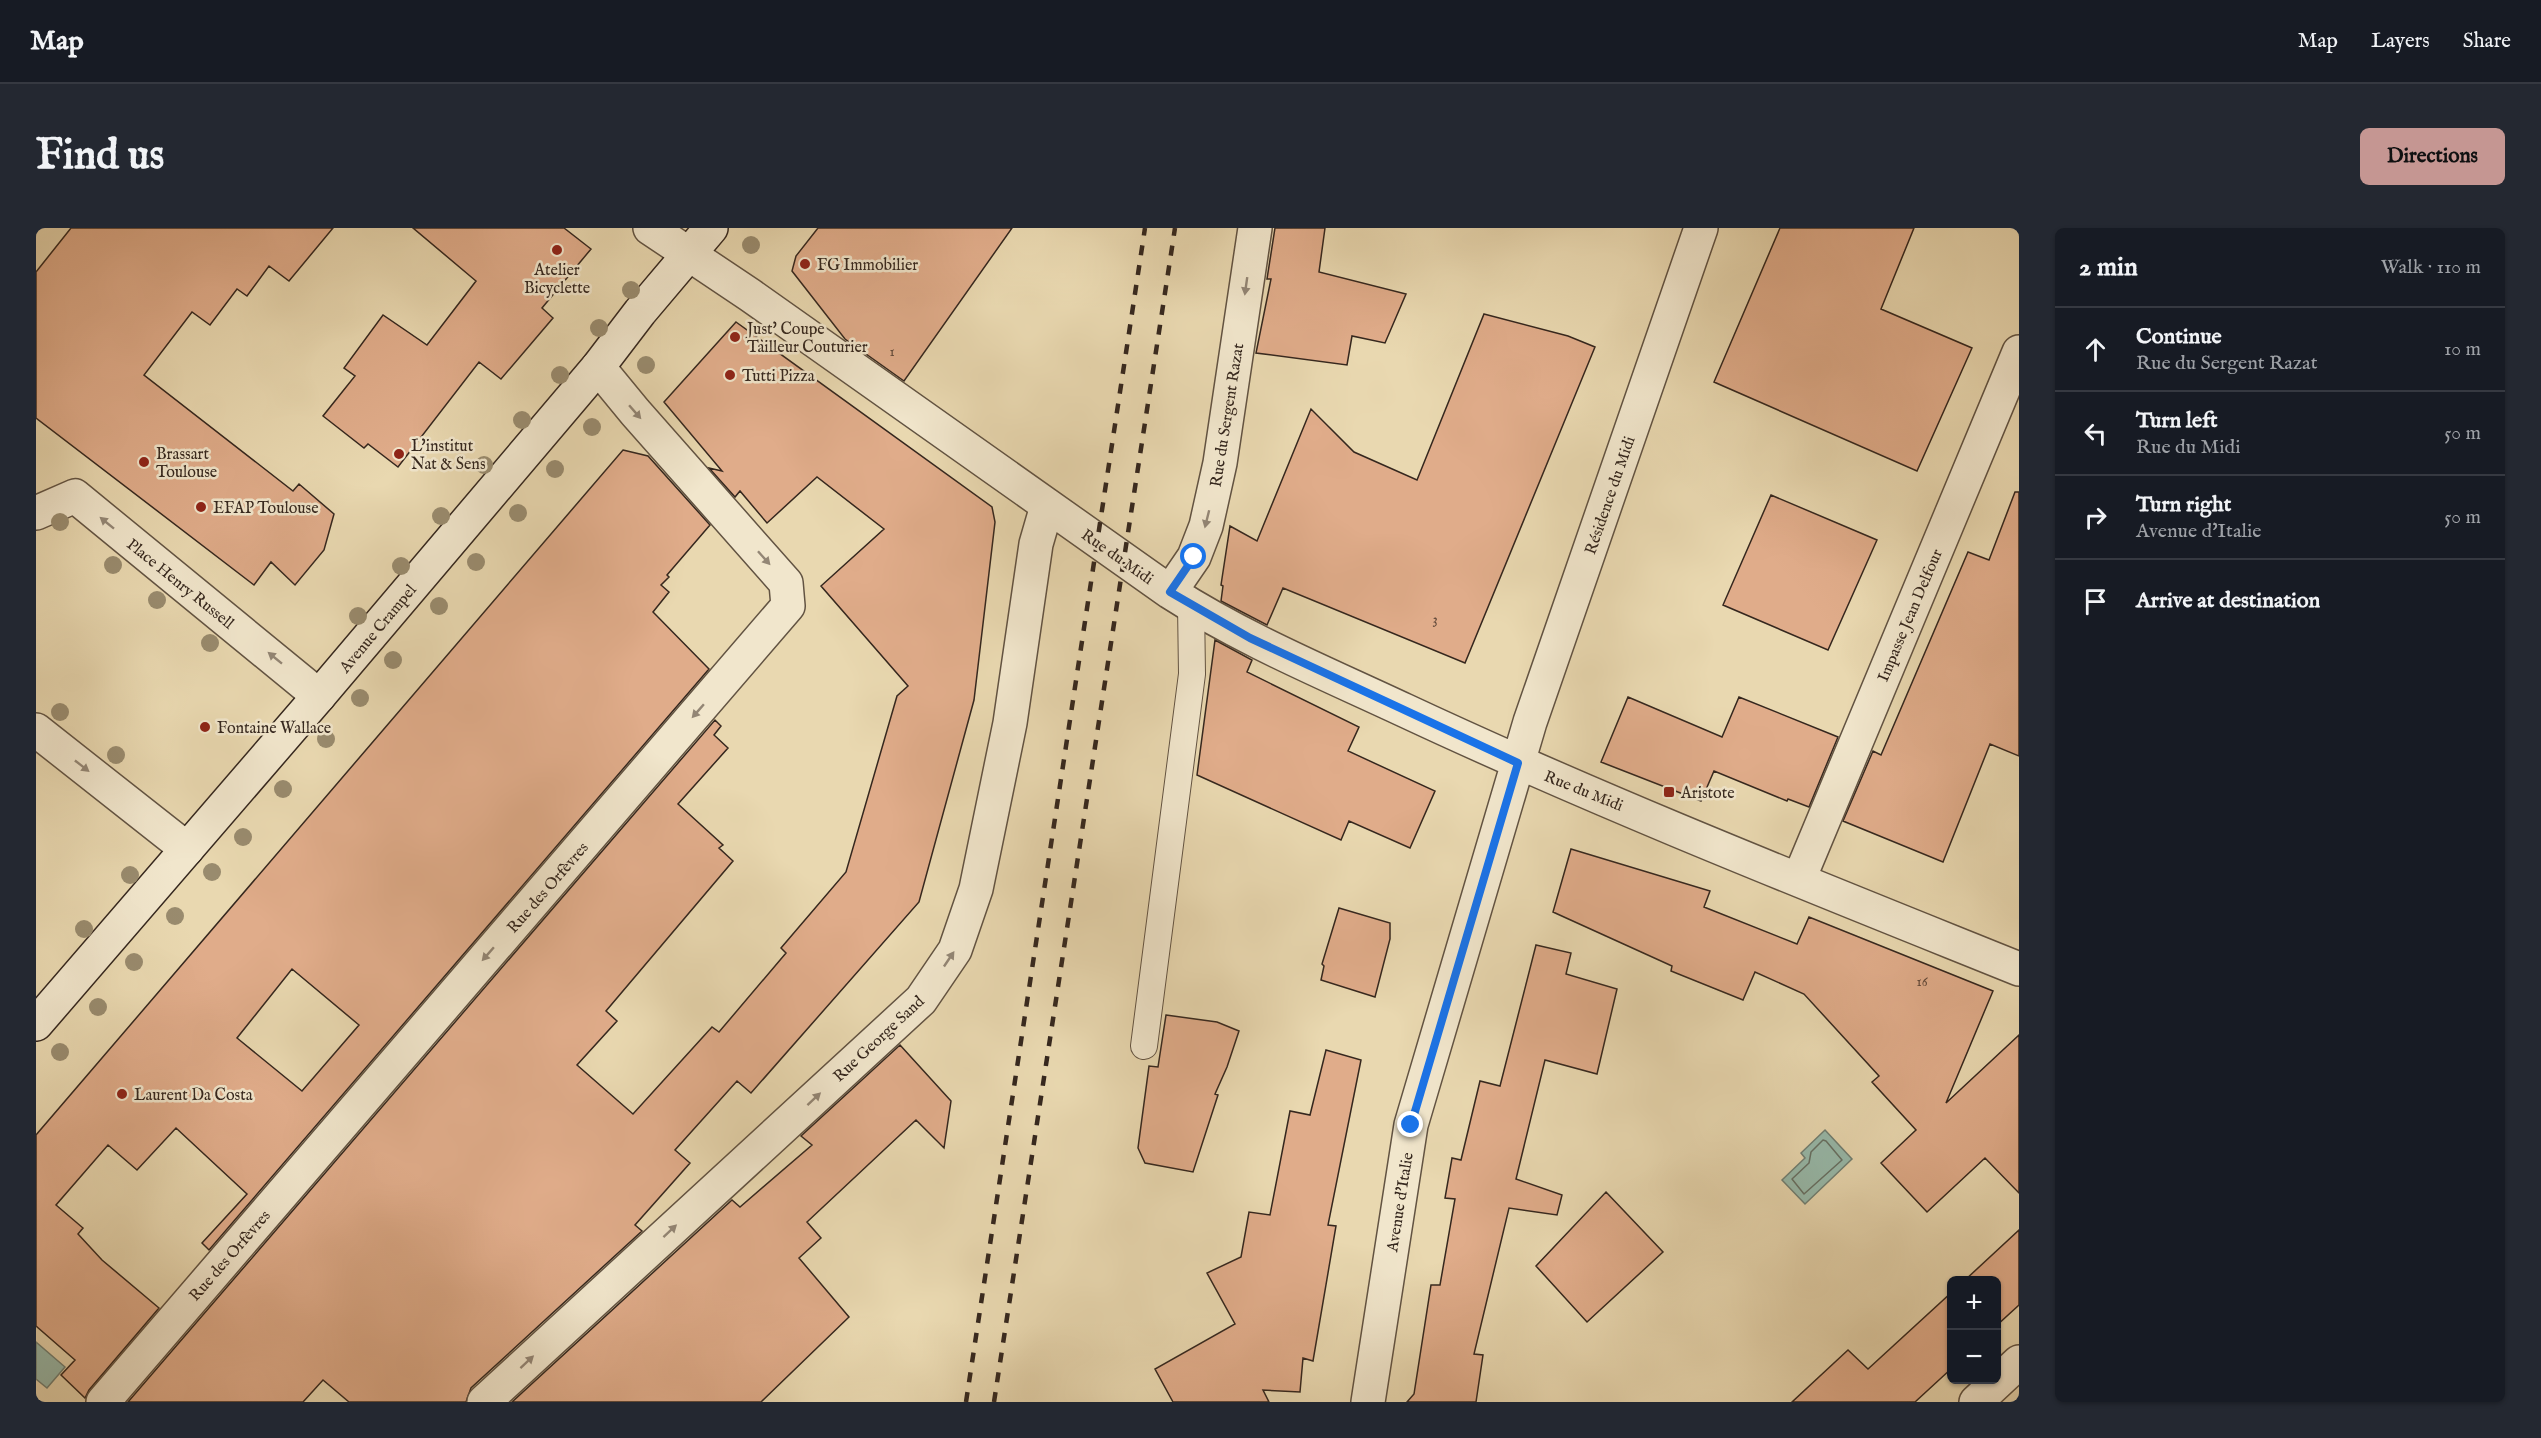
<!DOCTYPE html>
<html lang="en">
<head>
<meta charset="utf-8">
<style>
	:root { --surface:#171b24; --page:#242831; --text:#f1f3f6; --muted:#9ea1a6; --line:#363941; --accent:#c59692 }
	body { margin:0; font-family:"IM FELL English",serif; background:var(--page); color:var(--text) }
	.controls { position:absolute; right:18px; bottom:18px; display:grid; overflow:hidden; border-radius:9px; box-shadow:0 2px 4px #0004 }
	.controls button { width:54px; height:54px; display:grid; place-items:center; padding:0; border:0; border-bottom:2px solid var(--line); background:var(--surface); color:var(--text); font:30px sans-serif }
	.stop { position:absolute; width:18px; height:18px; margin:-14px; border:4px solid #1a73e8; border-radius:50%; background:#fff }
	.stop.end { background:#1a73e8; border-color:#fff; box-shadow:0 2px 6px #0008 }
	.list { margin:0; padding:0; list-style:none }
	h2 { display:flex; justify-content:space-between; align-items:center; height:78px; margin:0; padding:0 24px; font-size:26px }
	h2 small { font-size:20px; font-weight:400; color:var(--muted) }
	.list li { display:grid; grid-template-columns:39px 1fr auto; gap:18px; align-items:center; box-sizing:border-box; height:84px; padding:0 24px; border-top:2px solid var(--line) }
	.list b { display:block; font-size:22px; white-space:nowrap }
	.list p { margin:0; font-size:20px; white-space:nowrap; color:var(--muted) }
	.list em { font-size:20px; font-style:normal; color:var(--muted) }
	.icon { flex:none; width:33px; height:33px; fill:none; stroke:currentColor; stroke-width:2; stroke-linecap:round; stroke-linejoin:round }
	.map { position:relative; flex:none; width:1983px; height:1174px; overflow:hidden; border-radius:9px }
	header { display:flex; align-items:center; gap:36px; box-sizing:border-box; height:84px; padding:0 30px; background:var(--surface); border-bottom:2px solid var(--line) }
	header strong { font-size:28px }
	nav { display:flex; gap:33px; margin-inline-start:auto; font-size:21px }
	.intro { display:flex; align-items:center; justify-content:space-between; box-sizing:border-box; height:144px; padding:0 36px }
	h1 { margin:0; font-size:42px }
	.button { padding:15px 27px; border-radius:9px; background:var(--accent); color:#111; font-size:21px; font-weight:700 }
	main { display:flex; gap:36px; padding:0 36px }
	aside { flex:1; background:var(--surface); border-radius:9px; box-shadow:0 2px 4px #0004 }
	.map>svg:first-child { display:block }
</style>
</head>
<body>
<header>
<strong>Map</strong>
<nav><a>Map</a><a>Layers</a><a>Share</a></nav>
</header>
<div class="intro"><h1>Find us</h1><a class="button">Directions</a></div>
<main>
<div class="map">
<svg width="1983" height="1174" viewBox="0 0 1983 1174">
	<rect width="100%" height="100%" fill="#e9d8b0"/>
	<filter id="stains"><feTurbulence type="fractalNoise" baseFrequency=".00333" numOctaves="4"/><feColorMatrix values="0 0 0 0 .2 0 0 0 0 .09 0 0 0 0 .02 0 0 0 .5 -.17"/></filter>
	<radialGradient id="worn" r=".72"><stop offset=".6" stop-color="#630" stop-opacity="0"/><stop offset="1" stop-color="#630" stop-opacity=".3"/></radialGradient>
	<!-- water -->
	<path fill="#97baab" stroke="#707f73" stroke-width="1.5" d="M1789,902L1816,931L1769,976L1746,952L1769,930L1765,925Z
		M0,1114L29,1139L11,1160L0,1151Z"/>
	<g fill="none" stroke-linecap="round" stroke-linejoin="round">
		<!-- shore -->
		<path stroke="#667064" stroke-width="1.5" d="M1787,912L1790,913L1806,932L1768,966L1756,951L1773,935L1775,924Z"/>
	</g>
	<!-- building -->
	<path fill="#e0ac8a" stroke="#35271e" stroke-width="1.5" fill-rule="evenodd" d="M35,0H297L253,53L233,38L211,68L201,61L174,97L156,84L108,147L257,263L263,256L298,286L288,322L259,357L235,334L218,357L0,190V44Z
		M377,0H528L555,21L506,80L517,90L465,151L443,134L362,239L332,216L328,220L287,188L319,148L308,140L347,87L391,117L440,53Z
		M782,0H976L868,153L809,111L756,43L760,28Z
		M1239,0H1289L1283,44L1370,66L1349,115L1316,108L1311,137L1220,125L1235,51H1231Z
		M1744,0H1878L1845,81L1936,120L1881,243L1678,154Z
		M1448,86L1532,108L1559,119L1429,435L1247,360L1231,397L1185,373L1187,358L1185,357L1194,298L1221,313L1275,181L1318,224L1381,252Z
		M700,94L956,279L959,294L938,472L883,674L715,865L701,853L639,922L654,935L599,997L606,1003L435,1160L430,1174H313L287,1152L267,1174H92L679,492L685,498L678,507L692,520L642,576L687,617L683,620L697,633L570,783L581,793L541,837L597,886L676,799L683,804L750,725L745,720L810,644L861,468L872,458L785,358L848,301L781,249L731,295L704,263L699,269L673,240L686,243L628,174Z
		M587,222L612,228L674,297L631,347L633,349L625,357L633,364L617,384L673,441L173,1022L166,1015L211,966L140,900L101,942L72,917L20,977L47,1000L42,1006L66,1032L123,1080L53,1162L49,1170L25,1147L39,1132L0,1098V907ZM256,741L323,797L266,863L201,810Z
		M1979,264H1983V528L1954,516L1907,634L1807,593L1837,523L1845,527L1932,324L1953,332Z
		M1735,267L1841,312L1792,422L1687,377Z
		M1179,412L1216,432L1211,444L1323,499L1312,523L1399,563L1374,620L1313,593L1305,612L1161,547Z
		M1592,469L1686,509L1703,469L1802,509L1773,579L1752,571L1751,573L1678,543L1665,573L1565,534Z
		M1535,621L1674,663L1668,679L1761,716L1773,689L1957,763L1910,875L1983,807V965L1949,930L1891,984L1845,935L1880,902L1836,854L1843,848L1768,766L1719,744L1707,772L1635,743L1636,738L1517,684Z
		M1303,680L1354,695V711L1339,769L1285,752L1288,738L1286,736Z
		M1500,717L1535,725L1530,746L1581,761L1561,846L1509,832L1480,951L1526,967L1521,987L1473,980L1438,1126L1447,1127L1440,1174H1371L1378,1166L1395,1057H1404L1419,971L1409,970L1416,930L1425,932L1444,853L1464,858Z
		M1130,787L1181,794L1203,803L1191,839L1179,866L1182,867L1157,944L1109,935L1102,920L1113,838L1122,839Z
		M864,817L915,873L908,920L880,892L771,994L785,1010L763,1030L813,1089L725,1174H476L696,972L704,979L776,917L765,908Z
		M1290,822L1325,832L1292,997L1300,998L1277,1133L1267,1130L1264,1164L1227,1162L1233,1174H1137L1119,1141L1199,1096L1171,1045L1205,1029L1213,984L1234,987L1254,883L1274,887Z
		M1570,964L1627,1024L1551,1094L1500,1038Z
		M1983,1002V1077L1960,1098V1053H1928Z
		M1916,1064V1140L1879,1174H1756L1812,1122L1832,1141Z"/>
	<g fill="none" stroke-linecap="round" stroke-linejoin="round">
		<defs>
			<path id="service" d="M1108,818L1156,446L1155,377"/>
			<path id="minor" d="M614,0L714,67L1134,364C1207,411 1289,445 1368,482C1569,576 1777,658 1983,741
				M0,285L39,268L283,468
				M1134,364L1158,329L1170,298L1184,235L1219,0
				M0,502L151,621
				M1763,651L1983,124
				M67,1174L752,378L750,355L599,184L562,139
				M448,1174L885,772L919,722L940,661L974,495L1000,316L1011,278
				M1332,1174L1375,897L1494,494L1665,0
				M1940,1174L1983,1134"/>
			<path id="secondary" d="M0,796L283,468L562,139L604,84L675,0"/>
		</defs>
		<!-- service casing -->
		<use href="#service" stroke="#625342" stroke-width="28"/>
		<!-- minor casing -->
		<use href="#minor" stroke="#625342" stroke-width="36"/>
		<!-- secondary casing -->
		<use href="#secondary" stroke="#35271e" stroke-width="36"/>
		<!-- service -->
		<use href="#service" stroke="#f1e6cc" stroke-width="26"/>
		<!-- minor -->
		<use href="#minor" stroke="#f1e6cc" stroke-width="33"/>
		<!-- secondary -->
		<use href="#secondary" stroke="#f1e6cc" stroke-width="33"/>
		<!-- rail -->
		<path stroke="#35271e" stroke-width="4.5" stroke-dasharray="10 10" stroke-linecap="butt" d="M930,1174L1109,0
			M958,1174L1139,0"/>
	</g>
	<!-- trees -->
	<g fill="#998b6e">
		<circle cx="715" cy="17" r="9"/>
		<circle cx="595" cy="62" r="9"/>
		<circle cx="563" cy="100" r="9"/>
		<circle cx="610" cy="137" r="9"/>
		<circle cx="524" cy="147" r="9"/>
		<circle cx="486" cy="192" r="9"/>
		<circle cx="556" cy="199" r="9"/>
		<circle cx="448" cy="237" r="9"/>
		<circle cx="519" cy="241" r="9"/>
		<circle cx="482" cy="285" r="9"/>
		<circle cx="405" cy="288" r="9"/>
		<circle cx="24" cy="294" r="9"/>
		<circle cx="440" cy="334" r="9"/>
		<circle cx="77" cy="337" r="9"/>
		<circle cx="365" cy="338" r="9"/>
		<circle cx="121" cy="372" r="9"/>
		<circle cx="403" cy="378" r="9"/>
		<circle cx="322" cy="388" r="9"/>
		<circle cx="174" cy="415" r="9"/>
		<circle cx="357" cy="432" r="9"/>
		<circle cx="324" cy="470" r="9"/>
		<circle cx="24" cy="484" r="9"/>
		<circle cx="290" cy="511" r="9"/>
		<circle cx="80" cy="527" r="9"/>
		<circle cx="247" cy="561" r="9"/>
		<circle cx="207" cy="609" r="9"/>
		<circle cx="176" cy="644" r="9"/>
		<circle cx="94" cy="647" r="9"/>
		<circle cx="139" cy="688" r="9"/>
		<circle cx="48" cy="701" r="9"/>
		<circle cx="98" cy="734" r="9"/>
		<circle cx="62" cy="779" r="9"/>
		<circle cx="24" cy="824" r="9"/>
	</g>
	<!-- one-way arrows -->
	<defs><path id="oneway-solid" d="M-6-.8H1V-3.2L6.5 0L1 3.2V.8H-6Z" transform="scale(1.5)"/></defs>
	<g fill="#938675">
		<use href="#oneway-solid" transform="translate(1210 58) rotate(98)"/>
		<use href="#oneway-solid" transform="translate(599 184) rotate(49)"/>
		<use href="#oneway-solid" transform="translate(1171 291) rotate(104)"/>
		<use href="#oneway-solid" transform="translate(71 295) rotate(-141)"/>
		<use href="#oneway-solid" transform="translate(728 330) rotate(48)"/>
		<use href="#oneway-solid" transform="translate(239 430) rotate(-141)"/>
		<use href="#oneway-solid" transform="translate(662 483) rotate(131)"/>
		<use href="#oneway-solid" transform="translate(46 538) rotate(38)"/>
		<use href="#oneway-solid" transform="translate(452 726) rotate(131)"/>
		<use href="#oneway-solid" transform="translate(913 731) rotate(-56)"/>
		<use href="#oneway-solid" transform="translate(778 871) rotate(-43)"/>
		<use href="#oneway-solid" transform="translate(634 1003) rotate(-43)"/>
		<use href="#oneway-solid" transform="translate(491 1134) rotate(-43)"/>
	</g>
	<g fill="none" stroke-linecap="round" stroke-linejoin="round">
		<!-- route -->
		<path stroke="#1a73e8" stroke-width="8" d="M1158,329L1134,364L1214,410L1482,535L1375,897"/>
	</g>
	<!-- markers -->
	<g fill="#8f2418" stroke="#f1e6cc" stroke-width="2">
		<circle cx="521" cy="22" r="6"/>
		<circle cx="769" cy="36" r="6"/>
		<circle cx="699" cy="109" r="6"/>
		<circle cx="694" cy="147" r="6"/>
		<circle cx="363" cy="226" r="6"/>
		<circle cx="108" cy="234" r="6"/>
		<circle cx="165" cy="279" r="6"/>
		<circle cx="169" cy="499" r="6"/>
		<rect x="1627" y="558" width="12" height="12" rx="3"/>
		<circle cx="86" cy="866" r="6"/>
	</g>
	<g text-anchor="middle" stroke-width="5" stroke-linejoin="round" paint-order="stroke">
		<!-- number labels -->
		<g font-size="14" fill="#604839">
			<text x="856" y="128">1</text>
			<text x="1399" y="396">3</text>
			<text x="1886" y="758">16</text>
		</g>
		<!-- poi labels -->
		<g font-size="16" fill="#35271e" stroke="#f1e6cc" text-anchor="start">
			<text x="781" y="42">FG Immobilier</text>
			<text x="521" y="47" text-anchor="middle">Atelier<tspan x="521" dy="18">Bicyclette</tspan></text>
			<text x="711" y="106">Just' Coupe<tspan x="711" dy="18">Tailleur Couturier</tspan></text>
			<text x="706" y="153">Tutti Pizza</text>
			<text x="375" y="223">L'institut<tspan x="375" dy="18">Nat &amp; Sens</tspan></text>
			<text x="120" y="231">Brassart<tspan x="120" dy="18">Toulouse</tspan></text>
			<text x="177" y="285">EFAP Toulouse</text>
			<text x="181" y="505">Fontaine Wallace</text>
			<text x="1645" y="570">Aristote</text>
			<text x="98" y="872">Laurent Da Costa</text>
		</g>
		<!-- street labels -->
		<g font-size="16" fill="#35271e" stroke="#f1e6cc">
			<text transform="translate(1190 187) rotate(-81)" y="6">Rue du Sergent Razat</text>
			<text transform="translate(1573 267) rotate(-71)" y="6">Résidence du Midi</text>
			<text transform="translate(1082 328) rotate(35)" y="6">Rue du Midi</text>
			<text transform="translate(145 355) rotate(39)" y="6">Place Henry Russell</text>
			<text transform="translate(1873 387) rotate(-67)" y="6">Impasse Jean Delfour</text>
			<text transform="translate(341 400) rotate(-50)" y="6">Avenue Crampel</text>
			<text transform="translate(1548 562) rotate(22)" y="6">Rue du Midi</text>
			<text transform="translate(511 659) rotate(-49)" y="6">Rue des Orfèvres</text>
			<text transform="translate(842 810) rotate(-43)" y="6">Rue George Sand</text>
			<text transform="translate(1363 974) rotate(-81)" y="6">Avenue d'Italie</text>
			<text transform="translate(193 1027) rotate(-49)" y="6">Rue des Orfèvres</text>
		</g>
	</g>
	<rect width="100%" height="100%" filter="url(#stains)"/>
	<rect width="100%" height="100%" fill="url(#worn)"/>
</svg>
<div class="controls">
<button>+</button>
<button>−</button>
</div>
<div class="stop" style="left:1158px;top:329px"></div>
<div class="stop end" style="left:1375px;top:897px"></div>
</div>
<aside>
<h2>2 min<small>Walk · 110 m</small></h2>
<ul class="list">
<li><svg class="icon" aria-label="ahead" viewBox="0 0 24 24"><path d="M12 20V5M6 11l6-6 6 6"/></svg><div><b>Continue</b><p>Rue du Sergent Razat</p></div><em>10 m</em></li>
<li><svg class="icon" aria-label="left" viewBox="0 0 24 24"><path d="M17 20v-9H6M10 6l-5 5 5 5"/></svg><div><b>Turn left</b><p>Rue du Midi</p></div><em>50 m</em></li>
<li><svg class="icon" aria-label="right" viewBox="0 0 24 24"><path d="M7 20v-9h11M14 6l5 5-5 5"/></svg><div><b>Turn right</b><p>Avenue d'Italie</p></div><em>50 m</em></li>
<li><svg class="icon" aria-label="arrive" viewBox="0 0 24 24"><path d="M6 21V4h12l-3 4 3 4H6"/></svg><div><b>Arrive at destination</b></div></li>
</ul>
</aside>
</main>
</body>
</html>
